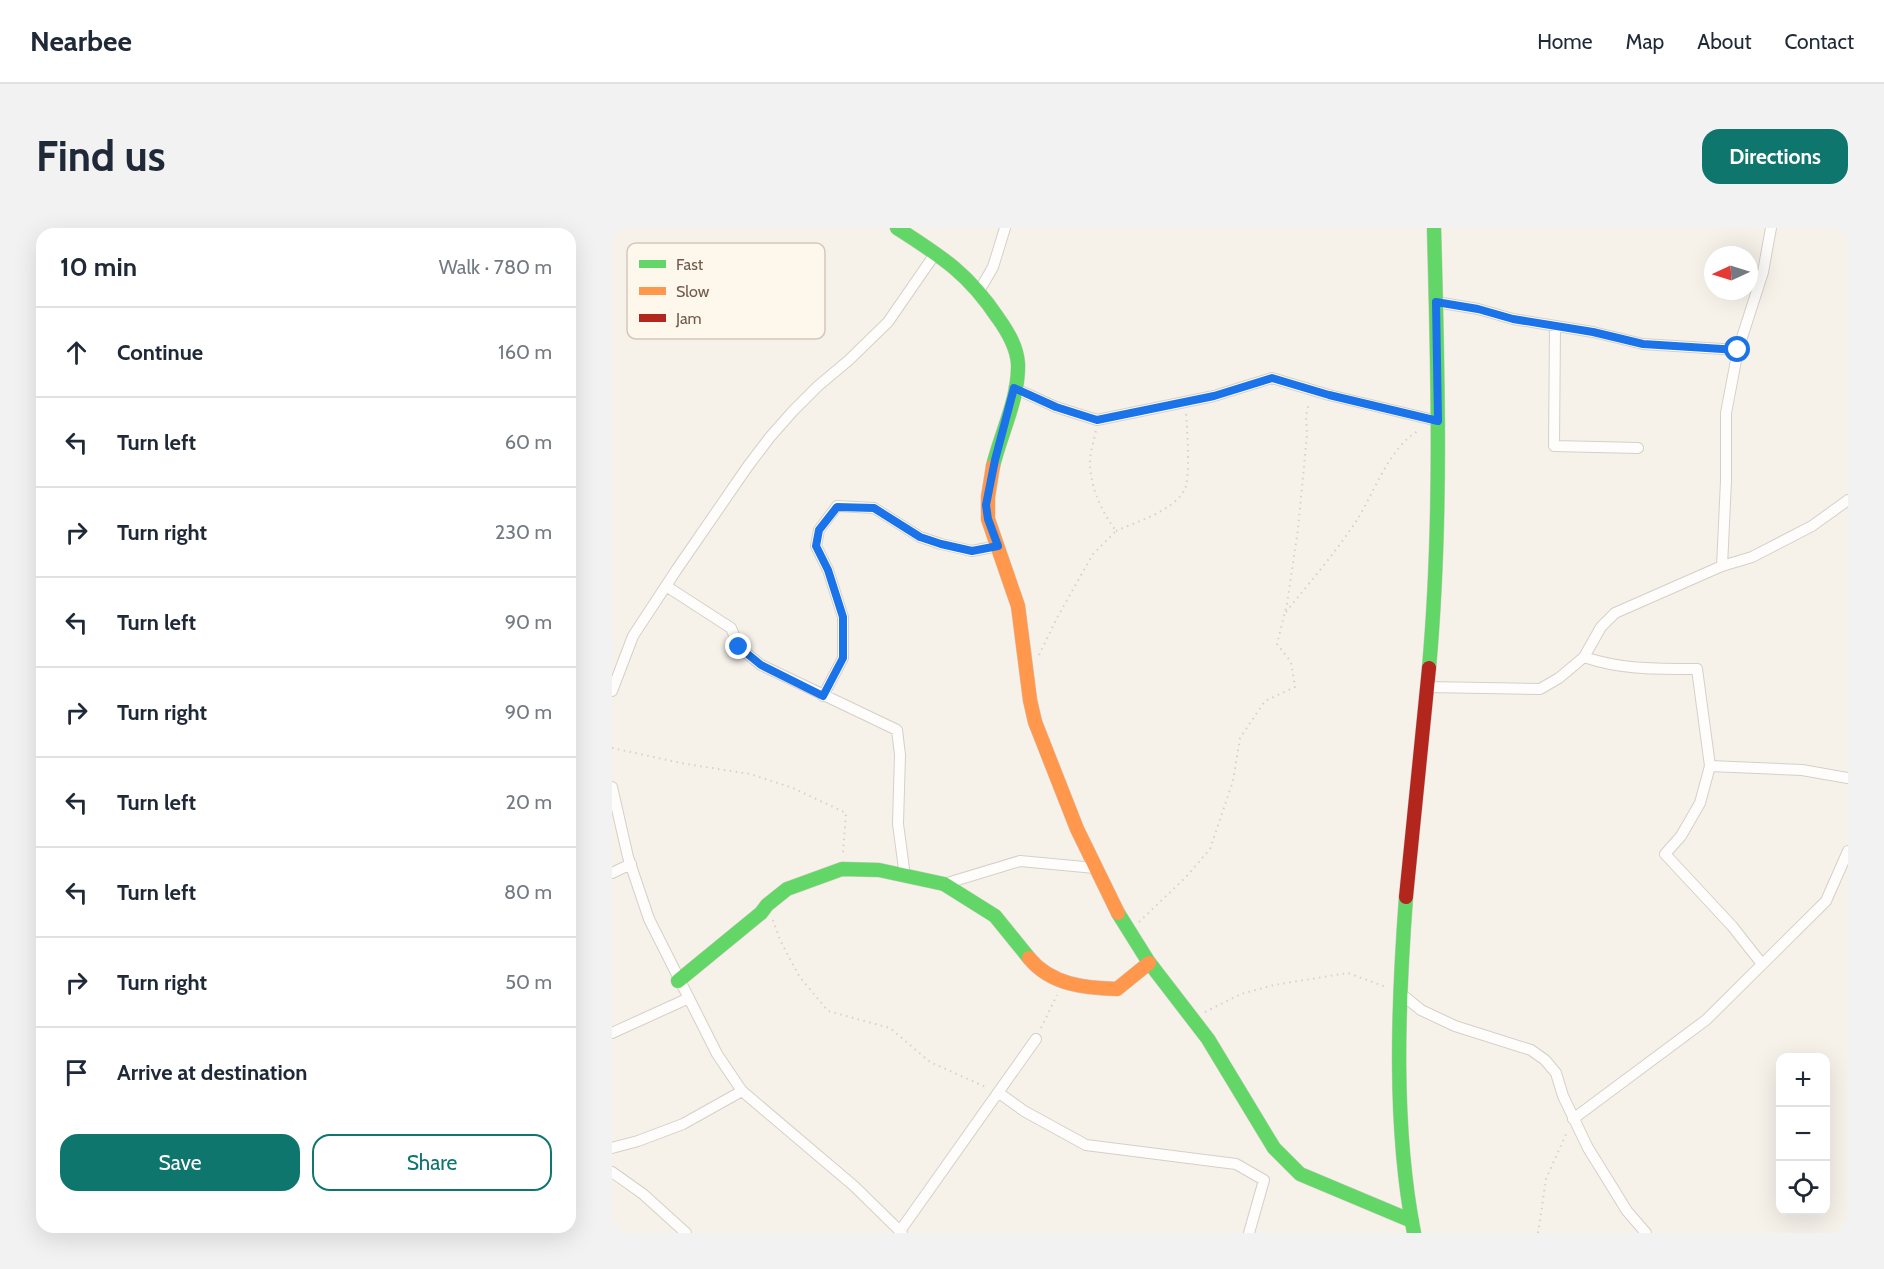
<!DOCTYPE html>
<html lang="en">
<head>
<meta charset="utf-8">
<style>
	:root { --surface:#fff; --page:#f2f2f3; --text:#1f2937; --muted:#747a83; --line:#e0e1e3; --accent:#0f766e }
	body { margin:0; font-family:Cabin,sans-serif; background:var(--page); color:var(--text) }
	.controls { position:absolute; right:18px; bottom:18px; display:grid; overflow:hidden; border-radius:12px; box-shadow:0 6px 24px #0002 }
	.controls button { width:54px; height:54px; display:grid; place-items:center; padding:0; border:0; border-bottom:2px solid var(--line); background:var(--surface); color:var(--text); font:30px sans-serif }
	.compass { position:absolute; left:1092px; top:18px; width:54px; height:54px; border-radius:50%; background:var(--surface); box-shadow:0 6px 24px #0002; rotate:266deg }
	.stop { position:absolute; width:18px; height:18px; margin:-14px; border:4px solid #1a73e8; border-radius:50%; background:#fff }
	.stop.end { background:#1a73e8; border-color:#fff; box-shadow:0 2px 6px #0008 }
	.list { margin:0; padding:0; list-style:none }
	h2 { display:flex; justify-content:space-between; align-items:center; height:78px; margin:0; padding:0 24px; font-size:26px }
	h2 small { font-size:20px; font-weight:400; color:var(--muted) }
	.list li { display:grid; grid-template-columns:39px 1fr auto; gap:18px; align-items:center; box-sizing:border-box; height:90px; padding:0 24px; border-top:2px solid var(--line) }
	.list b { display:block; font-size:22px; white-space:nowrap }
	.list em { font-size:20px; font-style:normal; color:var(--muted) }
	.actions { display:flex; gap:12px; padding:18px 24px }
	.actions a { flex:1; padding:14px 0; border:2px solid var(--accent); border-radius:18px; text-align:center; font-size:21px; color:var(--accent) }
	.actions .main { background:var(--accent); color:#fff }
	.icon { flex:none; width:33px; height:33px; fill:none; stroke:currentColor; stroke-width:2; stroke-linecap:round; stroke-linejoin:round }
	.map { position:relative; flex:none; width:1236px; height:1005px; overflow:hidden; border-radius:18px }
	header { display:flex; align-items:center; gap:36px; box-sizing:border-box; height:84px; padding:0 30px; background:var(--surface); border-bottom:2px solid var(--line) }
	header strong { font-size:28px }
	nav { display:flex; gap:33px; margin-inline-start:auto; font-size:21px }
	.intro { display:flex; align-items:center; justify-content:space-between; box-sizing:border-box; height:144px; padding:0 36px }
	h1 { margin:0; font-size:42px }
	.button { padding:15px 27px; border-radius:18px; background:var(--accent); color:#fff; font-size:21px; font-weight:700 }
	main { display:flex; gap:36px; padding:0 36px }
	aside { flex:1; background:var(--surface); border-radius:18px; box-shadow:0 6px 24px #0002 }
	.map>svg:first-child { display:block }
</style>
</head>
<body>
<header>
<strong>Nearbee</strong>
<nav><a>Home</a><a>Map</a><a>About</a><a>Contact</a></nav>
</header>
<div class="intro"><h1>Find us</h1><a class="button">Directions</a></div>
<main>
<aside>
<h2>10 min<small>Walk · 780 m</small></h2>
<ul class="list">
<li><svg class="icon" aria-label="ahead" viewBox="0 0 24 24"><path d="M12 20V5M6 11l6-6 6 6"/></svg><div><b>Continue</b></div><em>160 m</em></li>
<li><svg class="icon" aria-label="left" viewBox="0 0 24 24"><path d="M17 20v-9H6M10 6l-5 5 5 5"/></svg><div><b>Turn left</b></div><em>60 m</em></li>
<li><svg class="icon" aria-label="right" viewBox="0 0 24 24"><path d="M7 20v-9h11M14 6l5 5-5 5"/></svg><div><b>Turn right</b></div><em>230 m</em></li>
<li><svg class="icon" aria-label="left" viewBox="0 0 24 24"><path d="M17 20v-9H6M10 6l-5 5 5 5"/></svg><div><b>Turn left</b></div><em>90 m</em></li>
<li><svg class="icon" aria-label="right" viewBox="0 0 24 24"><path d="M7 20v-9h11M14 6l5 5-5 5"/></svg><div><b>Turn right</b></div><em>90 m</em></li>
<li><svg class="icon" aria-label="left" viewBox="0 0 24 24"><path d="M17 20v-9H6M10 6l-5 5 5 5"/></svg><div><b>Turn left</b></div><em>20 m</em></li>
<li><svg class="icon" aria-label="left" viewBox="0 0 24 24"><path d="M17 20v-9H6M10 6l-5 5 5 5"/></svg><div><b>Turn left</b></div><em>80 m</em></li>
<li><svg class="icon" aria-label="right" viewBox="0 0 24 24"><path d="M7 20v-9h11M14 6l5 5-5 5"/></svg><div><b>Turn right</b></div><em>50 m</em></li>
<li><svg class="icon" aria-label="arrive" viewBox="0 0 24 24"><path d="M6 21V4h12l-3 4 3 4H6"/></svg><div><b>Arrive at destination</b></div></li>
</ul>
<div class="actions"><a class="main">Save</a><a>Share</a></div>
</aside>
<div class="map">
<svg width="1236" height="1005" viewBox="0 0 1236 1005">
	<rect width="100%" height="100%" fill="#f6f2ea"/>
	<g fill="none" stroke-linecap="round" stroke-linejoin="round">
		<defs>
			<path id="street" d="M366,65L381,39L393,0
				M824,74L866,81L901,91L981,104L1031,116L1126,122
				M943,99L942,218L1026,220
				M402,160L444,179L485,192L602,168L660,150L717,167L826,193
				M1110,338L1114,253V185L1126,122L1151,44L1159,0
				M54,358L119,400L127,419L149,437L285,502L288,527L286,596L293,648
				M972,429C1011,442 1044,441 1085,441L1098,538L1088,575L1069,608L1053,626L1120,698L1150,736
				M815,459L928,461L947,450L972,429L989,399L1003,385L1110,338L1140,329L1200,298L1236,272
				M0,463L21,408L65,341L136,238L158,209L181,183L206,158L237,132L276,94L323,26
				M211,468L231,430V389L216,342L204,318L207,302L225,278L262,280L308,309L329,316L360,323L386,318
				M1098,538L1190,542L1236,550
				M0,559L16,629L37,691L105,826L130,863L242,958L290,1005
				M0,645L19,636
				M332,656L408,633L483,640
				M788,765L809,782L843,798L919,822L933,832L944,845L951,868L976,920L1015,983L1034,1005
				M0,805L77,770
				M387,865L412,883L474,917L624,936L652,952L637,1005
				M961,891L1094,792L1214,673L1236,623
				M0,920L26,913L71,896L130,863
				M0,944L31,966L74,1005
				M288,1003L424,811"/>
			<path id="fast" d="M285,0C330,29 356,45 386,90C396,104 405,119 406,136C407,170 389,205 381,238
				M817,440C830,294 826,147 822,0
				M794,669C786,777 781,898 802,1005
				M506,685L536,733L596,811L662,920L688,946L800,993
				M66,753L149,685L155,677L175,661L230,641L267,642L332,656L383,688L417,730"/>
			<path id="slow" d="M381,238L376,269V291L406,378L418,472L423,494L465,601L506,685
				M417,730C439,757 473,760 505,761L537,735"/>
			<path id="jam" d="M794,669L817,440"/>
		</defs>
		<!-- street casing -->
		<use href="#street" stroke="#d5cfc8" stroke-width="12"/>
		<!-- fast casing -->
		<use href="#fast" stroke="#d5cec6" stroke-width="15"/>
		<!-- slow casing -->
		<use href="#slow" stroke="#d5cec6" stroke-width="15"/>
		<!-- jam casing -->
		<use href="#jam" stroke="#d5cec6" stroke-width="15"/>
		<!-- path -->
		<path stroke="#d7d0cb" stroke-width="2" stroke-dasharray="1.5 4.5" stroke-linecap="butt" d="M504,303C526,293 559,284 572,263C579,252 575,200 574,184
			M674,384C698,354 724,324 745,292C762,265 778,217 808,202
			M427,427L445,390L481,326L504,303C490,284 480,263 478,239C477,227 482,213 484,202
			M0,520L74,536L138,546L181,560L234,585L231,625
			M161,692L168,712L187,748L216,783L278,800L318,834L376,860
			M527,694L574,649L598,621L621,553L628,510L653,473L683,459L679,434L665,416L675,376L686,301L695,207L694,188L697,174
			M593,784L629,766L662,757L736,745L774,759
			M429,800L445,767
			M926,1005L934,951L955,904"/>
		<!-- street -->
		<use href="#street" stroke="#fefdfc" stroke-width="10"/>
		<!-- fast -->
		<use href="#fast" stroke="#63d668" stroke-width="14"/>
		<!-- slow -->
		<use href="#slow" stroke="#ff974d" stroke-width="14"/>
		<!-- jam -->
		<use href="#jam" stroke="#b3261e" stroke-width="14"/>
	</g>
	<g fill="none" stroke-linecap="round" stroke-linejoin="round">
		<!-- route -->
		<path stroke="#1a73e8" stroke-width="8" d="M127,419L149,437L211,468L231,430V389L216,342L204,318L207,302L225,279L262,280L308,309L329,316L360,323L386,318L376,291L374,277L383,232L402,160L444,179L485,192L602,168L660,150L717,167L826,193L824,74L866,81L901,91L981,104L1031,116L1126,122"/>
	</g>
	<!-- legend -->
	<rect x="15" y="15" width="198" height="96" rx="9" fill="#fef7eb" stroke="#d4c8bb" stroke-width="1.5"/>
	<rect x="27" y="32" width="27" height="8" fill="#63d668"/>
	<rect x="27" y="59" width="27" height="8" fill="#ff974d"/>
	<rect x="27" y="86" width="27" height="8" fill="#b3261e"/>
	<g font-size="16" fill="#725b4c">
		<text x="64" y="42">Fast</text>
		<text x="64" y="69">Slow</text>
		<text x="64" y="96">Jam</text>
	</g>
</svg>
<div class="controls">
<button>+</button>
<button>−</button>
<button><svg class="icon" aria-label="locate" viewBox="0 0 24 24"><circle cx="12" cy="12" r="6"/><path d="M12 2v4M12 18v4M2 12h4M18 12h4"/></svg></button>
</div>
<svg class="compass" viewBox="-18 -18 36 36"><path d="M0-13l5 13h-10z" fill="#e53935"/><path d="M0 13l5-13h-10z" fill="#747a83"/></svg>
<div class="stop" style="left:1126px;top:122px"></div>
<div class="stop end" style="left:127px;top:419px"></div>
</div>
</main>
</body>
</html>
